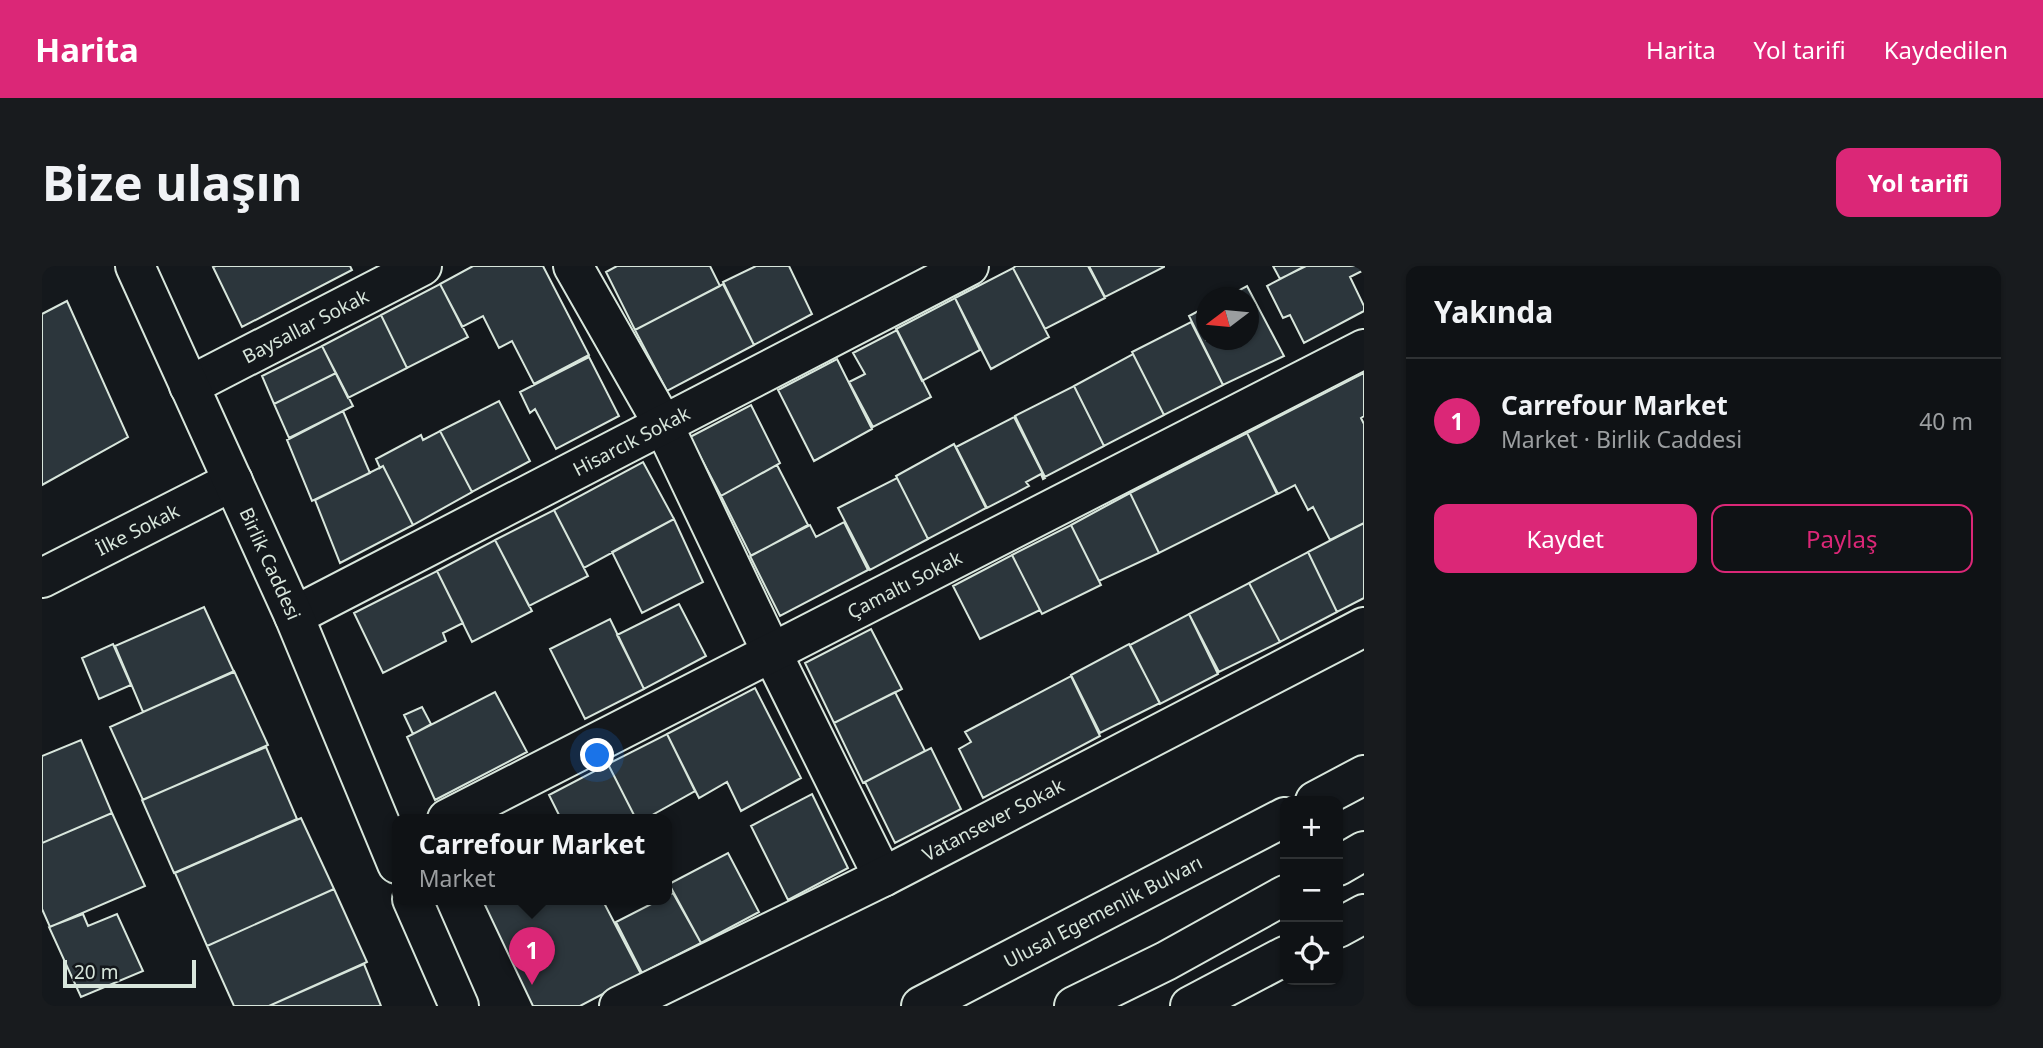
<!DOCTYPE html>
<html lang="tr">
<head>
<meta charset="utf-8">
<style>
	:root { --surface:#0f1215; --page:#181b1e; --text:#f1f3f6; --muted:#9b9ea0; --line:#2f3234; --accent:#db2777 }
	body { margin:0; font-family:"Noto Sans",sans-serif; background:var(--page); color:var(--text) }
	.controls { position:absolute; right:21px; bottom:21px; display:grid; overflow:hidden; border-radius:14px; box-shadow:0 2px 5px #0004 }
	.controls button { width:63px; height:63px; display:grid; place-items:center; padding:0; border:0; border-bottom:2px solid var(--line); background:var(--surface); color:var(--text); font:35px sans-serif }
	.compass { position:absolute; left:1154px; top:21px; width:63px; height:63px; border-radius:50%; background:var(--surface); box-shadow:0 2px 5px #0004; rotate:254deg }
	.scale { position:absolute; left:21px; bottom:18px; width:133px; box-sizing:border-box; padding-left:7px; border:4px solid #d8e6dc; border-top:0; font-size:19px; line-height:24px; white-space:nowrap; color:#d8e6dc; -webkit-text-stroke:5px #14181c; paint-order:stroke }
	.you { position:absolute; left:556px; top:490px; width:24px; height:24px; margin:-18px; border:5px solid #fff; border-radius:50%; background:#1a73e8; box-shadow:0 0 0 10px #1a73e833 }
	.badge { display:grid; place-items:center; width:46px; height:46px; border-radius:50%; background:var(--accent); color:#fff; font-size:23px; font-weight:700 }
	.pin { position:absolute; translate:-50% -58px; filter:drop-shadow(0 2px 4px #0008) }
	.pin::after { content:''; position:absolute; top:37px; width:24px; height:21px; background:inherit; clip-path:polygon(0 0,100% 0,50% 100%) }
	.popup { position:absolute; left:350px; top:548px; width:280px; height:91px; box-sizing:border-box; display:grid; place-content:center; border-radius:14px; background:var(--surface); filter:drop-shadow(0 2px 5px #0005); font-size:23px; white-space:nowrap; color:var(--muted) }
	.popup b { font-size:26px; color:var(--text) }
	.popup::after { content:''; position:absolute; left:50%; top:100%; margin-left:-14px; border:14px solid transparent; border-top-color:var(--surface) }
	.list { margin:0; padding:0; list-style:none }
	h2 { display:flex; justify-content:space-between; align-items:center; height:91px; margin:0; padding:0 28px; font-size:30px }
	h2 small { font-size:23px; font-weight:400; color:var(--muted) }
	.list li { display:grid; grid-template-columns:46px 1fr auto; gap:21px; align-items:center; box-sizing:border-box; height:126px; padding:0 28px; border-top:2px solid var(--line) }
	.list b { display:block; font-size:26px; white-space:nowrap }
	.list p { margin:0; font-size:23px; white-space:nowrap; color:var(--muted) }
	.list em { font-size:23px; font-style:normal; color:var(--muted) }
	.actions { display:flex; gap:14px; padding:21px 28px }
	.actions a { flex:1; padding:16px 0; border:2px solid var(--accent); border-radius:14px; text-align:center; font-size:24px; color:var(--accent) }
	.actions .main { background:var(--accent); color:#fff }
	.icon { flex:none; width:38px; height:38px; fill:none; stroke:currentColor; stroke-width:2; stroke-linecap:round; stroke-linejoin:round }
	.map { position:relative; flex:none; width:1322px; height:740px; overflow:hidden; border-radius:14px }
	header { display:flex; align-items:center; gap:42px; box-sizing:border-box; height:98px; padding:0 35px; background:var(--accent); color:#fff }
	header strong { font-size:33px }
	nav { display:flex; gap:38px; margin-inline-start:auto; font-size:24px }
	.intro { display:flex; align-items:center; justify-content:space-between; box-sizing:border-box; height:168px; padding:0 42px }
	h1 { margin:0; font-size:49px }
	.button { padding:18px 32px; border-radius:14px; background:var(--accent); color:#fff; font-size:24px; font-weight:700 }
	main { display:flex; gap:42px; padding:0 42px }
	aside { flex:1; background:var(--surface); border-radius:14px; box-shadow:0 2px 5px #0004 }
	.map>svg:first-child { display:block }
</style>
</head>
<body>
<header>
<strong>Harita</strong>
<nav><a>Harita</a><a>Yol tarifi</a><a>Kaydedilen</a></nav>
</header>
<div class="intro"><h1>Bize ulaşın</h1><a class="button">Yol tarifi</a></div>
<main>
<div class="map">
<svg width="1322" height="740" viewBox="0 0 1322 740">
	<rect width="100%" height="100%" fill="#14181c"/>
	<!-- building -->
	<path fill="#2c363c" stroke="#d8e6dc" stroke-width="2" d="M174,0H308L310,4L200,61L171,1Z
		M431,0H501L547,89L492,118L470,75L457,82L441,50L420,61L414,49L398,18Z
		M575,0H668L678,20L593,64L564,6Z
		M714,0H747L770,48L712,79L681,16Z
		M974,0H1046L1063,32L1003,63L971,2Z
		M1047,0H1122V1L1063,31Z
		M1231,0H1264L1238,13Z
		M1263,0H1317L1320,5L1308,11L1322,40V45L1262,77L1248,49L1241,52L1225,20Z
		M971,2L1007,71L949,103L913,32Z
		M398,18L426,71L365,102L339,49Z
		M681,18L712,79L625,125L593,64Z
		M1205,20L1242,90L1181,119L1147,50L1164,41V74H1206V32H1183Z
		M913,32L938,84L880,115L854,63Z
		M25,35L86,171L0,219V48Z
		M339,49L365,102L306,132L280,80Z
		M1149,56L1181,119L1122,149L1090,86Z
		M855,64L889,131L831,161L807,116L823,108L811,87Z
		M280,80L294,107L232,138L220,110Z
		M1091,88L1122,149L1062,180L1032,120Z
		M547,91L577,150L514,183L493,143L488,147L478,126Z
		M795,93L830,163L772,195L736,124Z
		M294,107L311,140L247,172L232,138Z
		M1322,107V150L1319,152L1322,158V257L1288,274L1271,241L1266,244L1253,219L1236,228L1205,167Z
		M1032,120L1062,180L1003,211L973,150Z
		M457,135L488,195L430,226L398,165Z
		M709,139L738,197L679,230L648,171Z
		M301,145L328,207L270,235L245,174Z
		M972,151L1003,212L1001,213L999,208L984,216L987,220L945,242L914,181Z
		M398,165L430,226L371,259L341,200L338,202L334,193L379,169L381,174Z
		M1205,167L1235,228L1117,287L1088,227Z
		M912,178L944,242L886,273L854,210Z
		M601,196L632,253L542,302L512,244Z
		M735,199L766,259L709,290L679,230Z
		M341,200L371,259L298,297L273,234Z
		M855,212L886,273L828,304L796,242Z
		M1088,227L1117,287L1057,315L1029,259Z
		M512,244L546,310L487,340L453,274Z
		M632,253L661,316L600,347L570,286Z
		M802,256L826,304L738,350L708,290L768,259L774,271Z
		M1322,257V332L1295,346L1266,286Z
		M1029,259L1059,319L1000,348L970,289Z
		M453,274L490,345L430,376L395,305Z
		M1266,286L1295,346L1238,376L1207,317Z
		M970,289L998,344L938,373L911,320Z
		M395,305L421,357L401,367L404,375L341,407L312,347Z
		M1207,317L1238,376L1177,406L1147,348Z
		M637,338L664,390L602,423L575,369Z
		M162,341L192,406L101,446L73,380Z
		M1147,348L1176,408L1118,438L1088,379Z
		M568,353L602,423L543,453L508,383Z
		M829,363L860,423L792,457L763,397Z
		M71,378L89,419L57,433L40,392Z
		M1087,378L1118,437L1058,467L1029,409Z
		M192,405L226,479L101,534L68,461Z
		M1029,410L1058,470L941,532L917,483L929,476L923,466Z
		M713,422L759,512L699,545L685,516L657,532L625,468Z
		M453,426L485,486L393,534L365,471Z
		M853,426L883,485L821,517L792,457Z
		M380,441L389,458L371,468L362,449Z
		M625,468L653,525L603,553H594L566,498Z
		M39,474L70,547L0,577V490Z
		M224,481L255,553L132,607L100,534Z
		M889,482L919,543L853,577L823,516Z
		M566,498L594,553H519L507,529Z
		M770,528L806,602L746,634L709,560Z
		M70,547L103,620L8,661L0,643V577Z
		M259,552L292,623L165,680L133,607Z
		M686,587L717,646L659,677L627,618Z
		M292,623L325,696L227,740H192L165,680Z
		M631,627L659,677L600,707L574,656L619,633H625V630Z
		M454,633H560L599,708L538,740H491L443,639Z
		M41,648L46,660L75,648L101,705L39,731L7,661Z
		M322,698L339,740H227Z"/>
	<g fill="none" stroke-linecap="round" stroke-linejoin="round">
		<defs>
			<g id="minor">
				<path d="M531,0L621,158L729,385L841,611"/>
				<path id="s1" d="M147,120L380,0"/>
				<path id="s2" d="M0,312L191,215"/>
				<path id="s3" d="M252,350L927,0"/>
				<path id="s4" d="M405,553L1322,83"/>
				<path d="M1296,662L1322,648"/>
				<path id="s5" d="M577,740L841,611L1322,361"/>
				<path d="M1148,740L1243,690"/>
			</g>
			<g id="major">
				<path id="s6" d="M93,0L252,350L355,598"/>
				<path d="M1273,535L1322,509"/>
				<path d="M1296,600L1322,585"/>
				<path d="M370,633L417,740"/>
				<path id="s7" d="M879,740L1243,551"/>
				<path d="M1032,740L1124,695L1243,629"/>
			</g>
		</defs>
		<!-- minor casing -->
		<use href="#minor" stroke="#d8e6dc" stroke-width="42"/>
		<!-- major casing -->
		<use href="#major" stroke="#d8e6dc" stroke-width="42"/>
		<!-- minor -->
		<use href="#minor" stroke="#14181c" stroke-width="38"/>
		<!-- major -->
		<use href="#major" stroke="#14181c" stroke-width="38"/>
	</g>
	<g text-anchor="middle" stroke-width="5" stroke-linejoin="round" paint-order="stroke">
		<!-- street labels -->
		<g font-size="19" fill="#d8e6dc" stroke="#14181c">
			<text dy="7" stroke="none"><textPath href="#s1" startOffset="131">Baysallar Sokak</textPath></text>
			<text dy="7" stroke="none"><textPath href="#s3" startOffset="380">Hisarcık Sokak</textPath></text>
			<text dy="7" stroke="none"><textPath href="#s2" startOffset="107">İlke Sokak</textPath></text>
			<text dy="7" stroke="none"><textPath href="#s6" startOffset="327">Birlik Caddesi</textPath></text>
			<text dy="7" stroke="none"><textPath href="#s4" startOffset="514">Çamaltı Sokak</textPath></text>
			<text dy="7" stroke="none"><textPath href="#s5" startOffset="418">Vatansever Sokak</textPath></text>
			<text dy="7" stroke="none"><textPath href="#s7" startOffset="205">Ulusal Egemenlik Bulvarı</textPath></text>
		</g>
	</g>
</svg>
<div class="controls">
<button>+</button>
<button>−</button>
<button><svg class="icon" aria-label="locate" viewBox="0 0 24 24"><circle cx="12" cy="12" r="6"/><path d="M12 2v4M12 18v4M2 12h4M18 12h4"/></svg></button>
</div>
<svg class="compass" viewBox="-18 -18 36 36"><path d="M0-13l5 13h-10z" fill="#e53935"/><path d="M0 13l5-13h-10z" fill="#9b9ea0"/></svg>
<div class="scale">20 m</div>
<div class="you"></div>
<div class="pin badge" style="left:490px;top:719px">1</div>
<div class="popup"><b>Carrefour Market</b>Market</div>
</div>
<aside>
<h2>Yakında<small></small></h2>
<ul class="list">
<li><span class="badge">1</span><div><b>Carrefour Market</b><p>Market · Birlik Caddesi</p></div><em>40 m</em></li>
</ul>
<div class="actions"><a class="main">Kaydet</a><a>Paylaş</a></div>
</aside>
</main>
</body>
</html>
